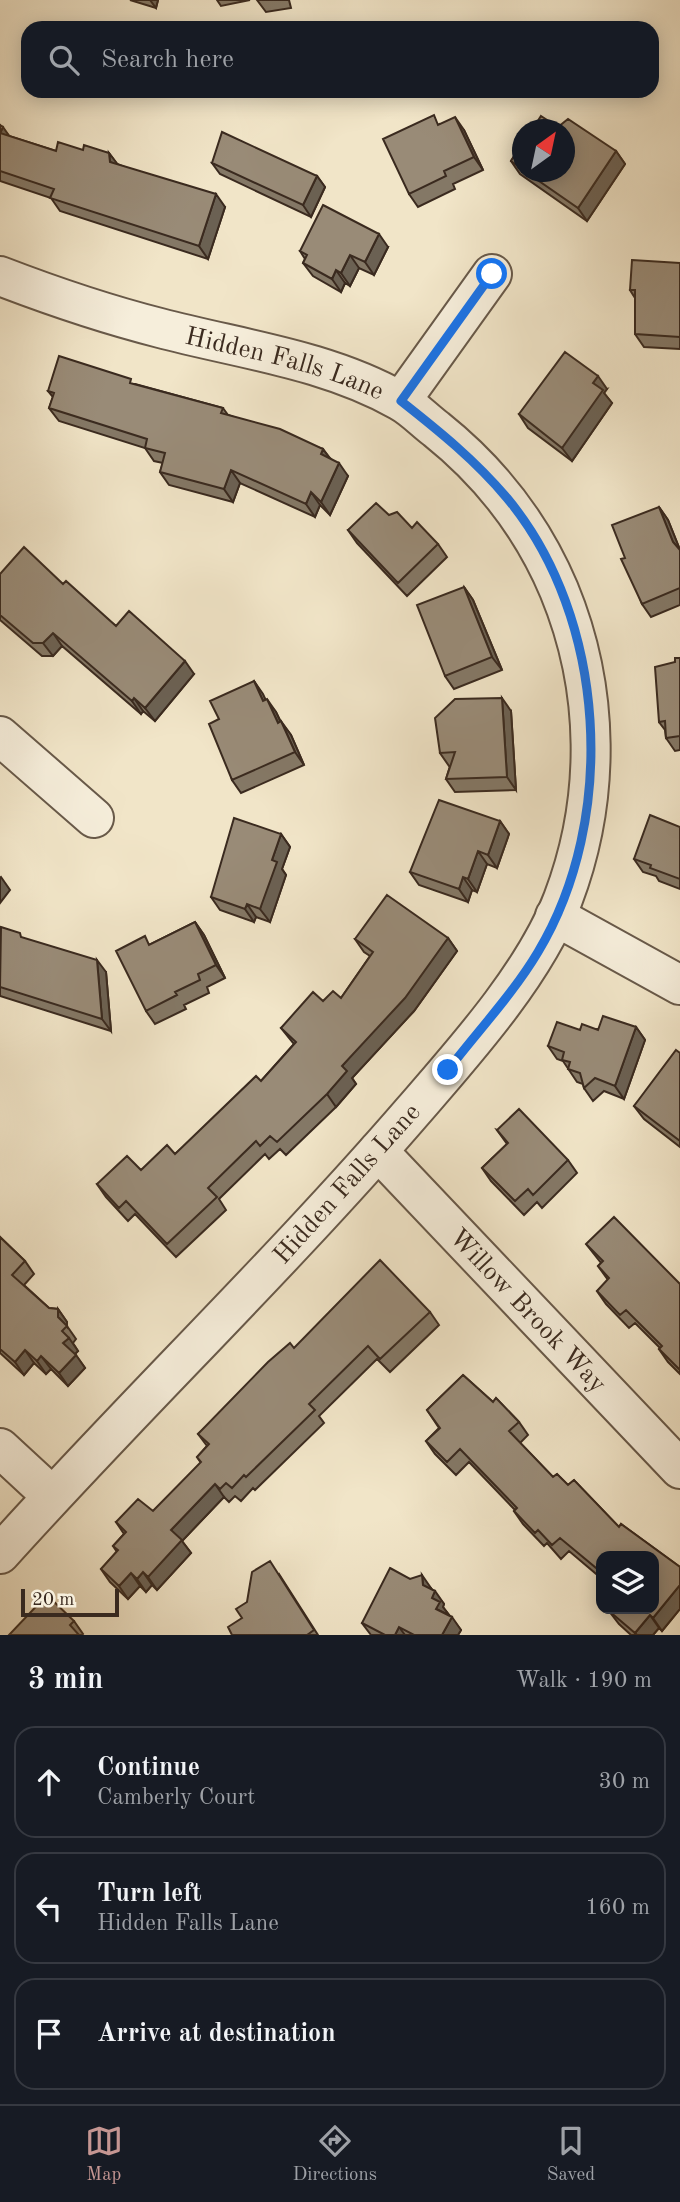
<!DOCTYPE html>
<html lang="en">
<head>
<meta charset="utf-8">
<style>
	:root { --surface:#171b24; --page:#242831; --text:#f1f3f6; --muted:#9ea1a6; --line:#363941; --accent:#c59692 }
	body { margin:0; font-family:"Old Standard TT",serif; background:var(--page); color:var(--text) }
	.controls { position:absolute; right:21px; bottom:21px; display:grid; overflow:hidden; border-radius:14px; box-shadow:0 4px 18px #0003 }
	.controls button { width:63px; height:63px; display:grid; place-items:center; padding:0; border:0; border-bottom:2px solid var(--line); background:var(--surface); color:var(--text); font:35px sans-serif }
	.compass { position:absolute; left:512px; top:119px; width:63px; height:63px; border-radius:50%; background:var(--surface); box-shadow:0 4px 18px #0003; rotate:33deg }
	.scale { position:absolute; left:21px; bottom:18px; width:98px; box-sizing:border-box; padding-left:7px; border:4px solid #3a2a1f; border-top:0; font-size:19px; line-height:24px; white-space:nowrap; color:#3a2a1f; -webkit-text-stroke:5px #f6eedb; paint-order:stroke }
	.stop { position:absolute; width:21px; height:21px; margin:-16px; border:5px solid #1a73e8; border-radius:50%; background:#fff }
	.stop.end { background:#1a73e8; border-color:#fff; box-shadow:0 2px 7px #0008 }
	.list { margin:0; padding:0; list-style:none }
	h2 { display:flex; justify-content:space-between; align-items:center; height:91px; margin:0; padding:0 28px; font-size:30px }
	h2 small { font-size:23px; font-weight:400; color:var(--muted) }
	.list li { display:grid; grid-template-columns:46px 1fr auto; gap:21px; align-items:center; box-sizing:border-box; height:112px; margin:0 14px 14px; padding:0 14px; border:2px solid var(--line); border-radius:21px }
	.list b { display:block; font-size:26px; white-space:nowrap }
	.list p { margin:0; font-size:23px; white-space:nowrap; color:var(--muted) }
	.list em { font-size:23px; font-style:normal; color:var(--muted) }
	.icon { flex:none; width:38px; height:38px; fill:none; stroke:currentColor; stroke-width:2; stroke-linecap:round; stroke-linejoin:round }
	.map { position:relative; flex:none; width:680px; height:1635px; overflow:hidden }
	.search { position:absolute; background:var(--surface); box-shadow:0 4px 18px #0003; left:21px; right:21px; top:21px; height:77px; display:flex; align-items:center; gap:18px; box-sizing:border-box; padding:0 24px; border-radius:21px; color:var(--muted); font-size:26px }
	.sheet { height:469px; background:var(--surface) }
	nav { display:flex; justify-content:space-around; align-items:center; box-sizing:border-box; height:98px; border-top:2px solid var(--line); background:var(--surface); font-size:19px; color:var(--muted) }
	nav a { display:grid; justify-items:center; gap:4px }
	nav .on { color:var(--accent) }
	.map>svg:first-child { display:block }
</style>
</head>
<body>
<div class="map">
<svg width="680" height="1635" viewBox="0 0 680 1635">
	<rect width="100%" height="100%" fill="#f1e5c8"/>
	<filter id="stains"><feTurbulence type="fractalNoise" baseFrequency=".00286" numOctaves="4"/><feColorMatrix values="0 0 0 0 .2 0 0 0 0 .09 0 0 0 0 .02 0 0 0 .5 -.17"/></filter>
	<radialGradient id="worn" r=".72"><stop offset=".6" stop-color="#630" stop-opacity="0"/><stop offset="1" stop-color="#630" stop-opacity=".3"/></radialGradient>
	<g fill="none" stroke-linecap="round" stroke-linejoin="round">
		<defs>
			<g id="minor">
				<path id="s1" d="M0,276C52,296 105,314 160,328C239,349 326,359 400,401C413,408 424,420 436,429C491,473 532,526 559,590C600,689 601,799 563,899C535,973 465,1051 413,1111C281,1264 135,1404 0,1554"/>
				<path d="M401,401L492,274"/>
				<path d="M0,736L94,818"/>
				<path d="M555,916L680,985"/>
				<path id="s2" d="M378,1151L680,1469"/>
				<path d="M0,1448L52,1496"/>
			</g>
		</defs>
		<!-- minor casing -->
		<use href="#minor" stroke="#685949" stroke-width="42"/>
		<!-- minor -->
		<use href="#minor" stroke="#f6eedb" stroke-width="38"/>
	</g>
	<!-- wall -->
	<path fill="#847866" stroke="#3a2a1f" stroke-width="2" d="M130,0H158L156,8Z
		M217,0H250L221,6Z
		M257,0H289L291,8L266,12Z
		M440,124L464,130L483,170L453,184L455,189L418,207L409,194Z
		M0,125L9,136L56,151L83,150L109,153L117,164L225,207L208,259L60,211L51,198L0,181Z
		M558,127L616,151L625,164L587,221L520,174L511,161L522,144V172H564Z
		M212,163L317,176L325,187L311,217L220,174Z
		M388,247L374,275L359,268L350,286L345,283L341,292L313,276L303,263L305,259L300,251Z
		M680,263V349L644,347L635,334V298L630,290Z
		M135,384L223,408L228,415L323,449L330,458L348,476L330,515L320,505L315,517L240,483L233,502L169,485L160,472L163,463L154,461L145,448L59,421L49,408L53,397L48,391Z
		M607,389L604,393L612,403L572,461L528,428L519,414Z
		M659,507L668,520L680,550V605L651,617L642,604L625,558Z
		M389,515L412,528L438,544L447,557L407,596L357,543L348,530Z
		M0,574L63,584L116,626L194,674L155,721L143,711L141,714L62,646L53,656H42L0,620Z
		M464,587L473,600L502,670L454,689L445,676Z
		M680,658V750L675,751L666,738L665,730L659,722L675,662Z
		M254,681L265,699L276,712L281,722L291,735L304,765L241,793L232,780L219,719Z
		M511,711L516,790L455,792L446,779L450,766H449L440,753Z
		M500,821L509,834L497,868L487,864L477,892L472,890L468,902L419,885L410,872Z
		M680,827V889L659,881L656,876L643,872L634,859Z
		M281,834L290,847L282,869L286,875L270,922L256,917L254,922L220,910L211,897Z
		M195,922L204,935L225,978L207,987L209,993L184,1005L186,1009L155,1024L146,1011L151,944Z
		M0,930L22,938L106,972L111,1031L0,996Z
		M448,938L457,951L414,1011L352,1078L356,1084L336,1107L286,1155L280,1149L269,1159L265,1154L219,1199L226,1210L176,1257L135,1214L128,1221L106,1197L97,1184L141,1170L175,1154L261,1081L294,1044L281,1028L323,1001L341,998L370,956L364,952L355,939Z
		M636,1027L645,1040L624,1099L604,1091L593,1101L584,1088L583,1084L577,1082L563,1061L557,1059L548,1046L580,1030Z
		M680,1053V1147L644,1119L634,1106Z
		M497,1130L568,1160L577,1173L542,1208L537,1202L524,1215L491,1181L482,1168L507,1144Z
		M0,1237L25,1261L34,1274L24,1285L49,1308L58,1309L67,1322V1326L76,1339L73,1343L78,1351L75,1354L85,1368L68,1386L51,1369L46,1374L34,1363L24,1375L0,1353Z
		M586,1244L680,1284V1374L668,1362L659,1349L660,1348L635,1323L629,1328L606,1304L597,1291L608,1280L598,1266L601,1263Z
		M430,1312L439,1325L390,1372L377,1359L319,1416L324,1423L255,1490L253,1488L241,1501L235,1496L229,1502L224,1497L182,1541L191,1553L157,1590L152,1585L146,1592L140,1586L128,1599L110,1582L101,1569L117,1552L113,1546L124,1534L116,1522L153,1511L201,1463L197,1457L207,1446L198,1434L294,1348Z
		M463,1375L493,1402L496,1398L519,1422L528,1435L520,1443L553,1477L557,1474L568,1485L574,1480L619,1527L621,1524L680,1567V1609L662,1631L659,1628L653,1635H631L619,1624L609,1611L611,1609H654V1556H601V1578L569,1551L561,1559L547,1543L544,1546L523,1524L514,1511L515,1510L469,1462L456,1475L435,1454L426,1441L439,1428L427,1410Z
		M279,1574L318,1635H232L242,1618L247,1602Z
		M410,1579L431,1588L444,1604L443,1607L461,1630L458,1635H371L362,1623Z
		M74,1621L83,1634L82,1635H9Z"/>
	<!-- shaded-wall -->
	<path fill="#6b6153" stroke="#3a2a1f" stroke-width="2" d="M150,0H158L156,8Z
		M455,117L464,130L483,170L474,157Z
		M3,127L12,140L0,133Z
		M616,151L625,164L587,221L578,208Z
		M109,153L119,166L110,162Z
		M317,176L325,187L311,217L303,205Z
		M216,194L225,207L208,259L199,246Z
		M379,234L388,247L374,275L365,262Z
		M350,255L359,268L350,286L341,273Z
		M336,270L345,283L341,292L332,279Z
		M598,376L607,389L604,393L612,403L572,461L562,448L593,383Z
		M323,449L332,462L321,454Z
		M339,463L348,476L330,515L321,502Z
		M231,470L240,483L233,502L224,489Z
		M311,492L320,505L315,517L306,504Z
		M659,507L668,520L680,550L673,542Z
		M464,587L473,600L502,670L492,657Z
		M53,633L62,646L53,656L43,643Z
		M185,661L194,674L155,721L145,708Z
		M254,681L263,694L272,714L263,701Z
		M134,698L143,711L141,714L132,701Z
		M502,698L511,711L516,790L507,777Z
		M267,699L276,712L287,736L278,723Z
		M281,721L291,735L304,765L295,752Z
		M500,821L509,834L497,868L488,855Z
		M281,834L290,847L282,869L286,875L270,922L260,909L272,860Z
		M478,851L487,864L477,892L468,879Z
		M1,877L10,890L0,903V878Z
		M463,877L472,890L468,902L459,889Z
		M247,904L256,917L254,922L245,909Z
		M195,922L204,935L225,978L216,965Z
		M448,938L457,951L414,1011L352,1078L356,1084L336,1107L327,1094L342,1066Z
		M97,960L106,972L111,1031L102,1019Z
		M636,1027L645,1040L624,1099L615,1086Z
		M58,1309L67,1322V1327L58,1317Z
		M69,1338L78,1351L73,1356L63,1343Z
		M25,1350L34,1363L24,1375L15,1362Z
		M76,1355L85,1368L68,1386L59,1373Z
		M41,1356L51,1369L46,1374L37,1361Z
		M215,1484L224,1497L182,1541L191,1553L157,1590L148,1577L171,1530Z
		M143,1572L152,1585L146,1592L137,1579Z
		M131,1573L140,1586L128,1599L119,1586Z
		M422,1575L431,1588L432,1597L435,1591L444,1604L443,1607L449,1615L436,1609L423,1585Z
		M680,1585V1609L662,1631L653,1618Z
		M650,1615L659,1628L653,1635H637L635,1633Z
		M452,1617L461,1630L458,1635H442Z
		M399,1627L405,1635H395Z"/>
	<!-- building -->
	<path fill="#998b77" stroke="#3a2a1f" stroke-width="2" d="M434,115L438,125L455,117L474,157L444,171L446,176L409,194L383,139Z
		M541,116L558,127L568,119L616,151L578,208L526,172H564V130H532Z
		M0,125L3,127L0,133L56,151L58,142L83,150L84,145L109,153L110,162L216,194L199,246L50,198L54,189L0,171Z
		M222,132L317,176L303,205L212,163Z
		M522,144V169L511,161Z
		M323,205L379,234L365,262L350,255L341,273L336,270L332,279L303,263L307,255L300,251Z
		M632,260L680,263V337L635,334V290H630Z
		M565,352L598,376L593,383L603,390L562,448L519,414Z
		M59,356L131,379L130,383L223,408L221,413L280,429L323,449L321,454L339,463L321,502L311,492L306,504L231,470L224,489L160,472L165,453L145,448L147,439L49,408L54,393L48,391Z
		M376,503L389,515L397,512L412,528L417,522L438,544L398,583L348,530Z
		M659,507L673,542L680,550V588L642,604L621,559L625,558L612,525Z
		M24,547L63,584L66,581L116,626L129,611L185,661L145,708L134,698L132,701L53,633L43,643H33L0,615V574Z
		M464,587L492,657L445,676L417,605Z
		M675,658H680V736L666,738L665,721L659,722L655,667L675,662Z
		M254,681L263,701L267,699L278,723L281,721L295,752L232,780L209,724L219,719L210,701Z
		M502,698L507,777L446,779L455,752L440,753L435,718L455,699Z
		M439,800L500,821L488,855L478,851L468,879L463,877L459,889L410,872Z
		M650,815L680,827V879L650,868L651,865L634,859Z
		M234,818L281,834L272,860L277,862L260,909L247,904L245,909L211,897Z
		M387,895L448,938L405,998L342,1066L347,1071L327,1094L277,1142L270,1136L260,1146L256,1141L208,1188L217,1197L167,1244L126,1201L119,1208L97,1184L127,1156L141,1170L167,1145L175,1154L256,1076L261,1081L296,1042L281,1028L313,992L323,1001L333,991L341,998L373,952L355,939Z
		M195,922L216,965L198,974L200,980L175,992L177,995L146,1011L116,951L145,936L149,945Z
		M1,927L20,933L21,937L97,960L102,1019L0,987Z
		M603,1016L636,1027L615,1086L595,1078L584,1088L580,1073L568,1069L570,1062L562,1060L564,1052L548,1046L557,1022L580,1030L582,1024L598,1030Z
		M676,1050L680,1053V1141L634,1106Z
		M519,1109L568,1160L533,1195L528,1189L515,1201L482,1168L508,1143L497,1130Z
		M614,1217L680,1284V1370L659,1349L662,1346L626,1310L620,1315L597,1291L609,1278L598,1266L603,1261L586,1244Z
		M0,1237L25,1261L12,1275L49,1308L58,1309V1317L67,1326L62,1331L69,1338L63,1343L76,1355L59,1373L41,1356L37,1361L25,1350L15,1362L0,1349Z
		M380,1260L430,1312L380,1359L368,1346L309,1404L315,1410L246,1477L244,1475L232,1488L226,1483L220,1489L215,1484L171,1530L182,1540L148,1577L143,1572L137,1579L131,1573L119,1586L101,1569L118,1550L113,1546L126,1532L116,1522L138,1499L153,1511L201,1462L197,1457L209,1444L198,1434L268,1362L290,1343L294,1348Z
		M463,1375L493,1402L496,1398L519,1422L509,1431L553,1477L557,1474L568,1485L574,1480L619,1527L621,1524L680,1567V1585L653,1618L650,1615L635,1633L609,1611L611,1609H654V1556H601V1572L560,1538L552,1545L538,1530L535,1533L514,1511L517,1508L460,1449L447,1462L426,1441L440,1428L427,1410Z
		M270,1561L314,1630L307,1635H232L228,1627L242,1618L236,1609L247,1602L252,1572Z
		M390,1568L410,1579L422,1575L423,1585L435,1591L432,1598L440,1602L436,1609L452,1617L442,1635H414L399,1627L395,1635H385L362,1623Z
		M47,1595L74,1621L70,1625L79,1635H9Z"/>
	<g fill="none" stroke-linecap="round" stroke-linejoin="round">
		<!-- route -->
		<path stroke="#1a73e8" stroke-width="9" d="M448,1070C477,1032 513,994 538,952C618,819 607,618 507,498C475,460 439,431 401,401L492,274"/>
	</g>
	<g text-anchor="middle" stroke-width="5" stroke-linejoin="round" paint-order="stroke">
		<!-- street labels -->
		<g font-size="26" fill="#3a2a1f" stroke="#f6eedb">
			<text dy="9" stroke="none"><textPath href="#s1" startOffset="298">Hidden Falls Lane</textPath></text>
			<text transform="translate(346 1183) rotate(-48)" y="9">Hidden Falls Lane</text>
			<text dy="9" stroke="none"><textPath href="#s2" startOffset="219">Willow Brook Way</textPath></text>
		</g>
	</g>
	<rect width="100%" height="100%" filter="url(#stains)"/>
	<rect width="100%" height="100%" fill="url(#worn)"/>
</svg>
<div class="controls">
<button><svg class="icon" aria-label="layers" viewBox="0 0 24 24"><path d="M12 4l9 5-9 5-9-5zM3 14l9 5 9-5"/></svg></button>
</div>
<svg class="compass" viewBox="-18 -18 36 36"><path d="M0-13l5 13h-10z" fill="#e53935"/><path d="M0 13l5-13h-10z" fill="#9ea1a6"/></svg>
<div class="scale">20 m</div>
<div class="stop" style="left:492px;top:274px"></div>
<div class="stop end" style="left:448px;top:1070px"></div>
<div class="search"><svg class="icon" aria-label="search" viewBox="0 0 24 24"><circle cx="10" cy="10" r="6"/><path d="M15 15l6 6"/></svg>Search here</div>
</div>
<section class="sheet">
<h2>3 min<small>Walk · 190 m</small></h2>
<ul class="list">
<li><svg class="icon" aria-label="ahead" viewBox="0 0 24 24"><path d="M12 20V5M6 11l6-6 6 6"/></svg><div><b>Continue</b><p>Camberly Court</p></div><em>30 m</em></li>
<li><svg class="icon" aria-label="left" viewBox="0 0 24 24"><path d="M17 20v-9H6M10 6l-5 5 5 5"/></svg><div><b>Turn left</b><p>Hidden Falls Lane</p></div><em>160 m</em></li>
<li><svg class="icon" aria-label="arrive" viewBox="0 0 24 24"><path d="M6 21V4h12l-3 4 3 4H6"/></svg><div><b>Arrive at destination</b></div></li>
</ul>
</section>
<nav>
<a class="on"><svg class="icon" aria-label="map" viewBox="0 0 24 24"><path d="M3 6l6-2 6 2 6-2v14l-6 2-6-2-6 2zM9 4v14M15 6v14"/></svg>Map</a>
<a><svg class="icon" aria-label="directions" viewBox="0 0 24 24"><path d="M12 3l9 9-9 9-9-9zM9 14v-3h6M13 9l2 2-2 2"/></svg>Directions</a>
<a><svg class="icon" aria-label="saved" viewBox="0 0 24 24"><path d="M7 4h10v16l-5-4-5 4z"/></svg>Saved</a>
</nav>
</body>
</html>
